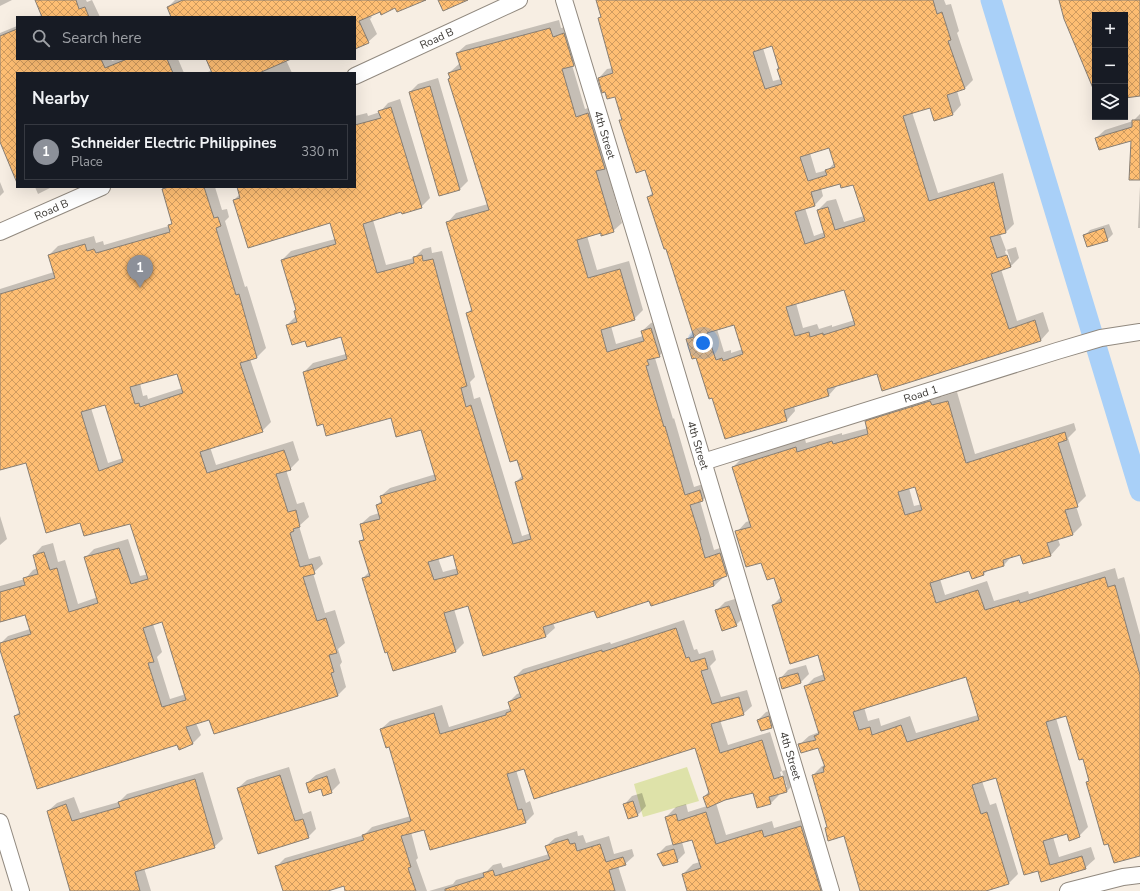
<!DOCTYPE html>
<html lang="en">
<head>
<meta charset="utf-8">
<style>
	:root { --surface:#171b24; --page:#20242c; --text:#f1f3f6; --muted:#9ea1a6; --line:#363941; --accent:#8c9099 }
	body { margin:0; font-family:"Nunito Sans",sans-serif; background:var(--page); color:var(--text) }
	.controls { position:absolute; right:12px; top:12px; display:grid; overflow:hidden; border-radius:0px; box-shadow:0 4px 16px #0002 }
	.controls button { width:36px; height:36px; display:grid; place-items:center; padding:0; border:0; border-bottom:1px solid var(--line); background:var(--surface); color:var(--text); font:20px sans-serif }
	.you { position:absolute; left:703px; top:343px; width:14px; height:14px; margin:-10px; border:3px solid #fff; border-radius:50%; background:#1a73e8; box-shadow:0 0 0 6px #1a73e833 }
	.badge { display:grid; place-items:center; width:26px; height:26px; border-radius:50%; background:var(--accent); color:#fff; font-size:13px; font-weight:700 }
	.pin { position:absolute; translate:-50% -33px; filter:drop-shadow(0 1px 2px #0008) }
	.pin::after { content:''; position:absolute; top:21px; width:14px; height:12px; background:inherit; clip-path:polygon(0 0,100% 0,50% 100%) }
	.list { margin:0; padding:0; list-style:none }
	h2 { display:flex; justify-content:space-between; align-items:center; height:52px; margin:0; padding:0 16px; font-size:17px }
	h2 small { font-size:13px; font-weight:400; color:var(--muted) }
	.list li { display:grid; grid-template-columns:26px 1fr auto; gap:12px; align-items:center; box-sizing:border-box; height:56px; margin:0 8px 8px; padding:0 8px; border:1px solid var(--line); border-radius:0px }
	.list b { display:block; font-size:15px; white-space:nowrap }
	.list p { margin:0; font-size:13px; white-space:nowrap; color:var(--muted) }
	.list em { font-size:13px; font-style:normal; color:var(--muted) }
	.icon { flex:none; width:22px; height:22px; fill:none; stroke:currentColor; stroke-width:2; stroke-linecap:round; stroke-linejoin:round }
	.map { position:relative; flex:none; width:1140px; height:891px; overflow:hidden }
	.search { position:absolute; background:var(--surface); box-shadow:0 4px 16px #0002; left:16px; top:16px; width:340px; height:44px; display:flex; align-items:center; gap:10px; box-sizing:border-box; padding:0 14px; border-radius:0px; color:var(--muted); font-size:15px }
	.panel { position:absolute; background:var(--surface); box-shadow:0 4px 16px #0002; left:16px; top:72px; width:340px; height:116px; border-radius:0px }
	.map>svg:first-child { display:block }
</style>
</head>
<body>
<div class="map">
<svg width="1140" height="891" viewBox="0 0 1140 891">
	<defs>
		<pattern id="building-cross-hatch" width="8" height="8" patternUnits="userSpaceOnUse"><rect width="8" height="8" fill="#febe73"/><path d="M0 0l8 8M0 8l8-8" fill="none" stroke="#cf9b5f"/></pattern>
	</defs>
	<rect width="100%" height="100%" fill="#f7eee3"/>
	<!-- grass -->
	<path fill="#dee2a9" d="M687,767L699,801L643,817L634,784Z"/>
	<!-- shadow -->
	<path fill="#0003" fill-rule="evenodd" d="M0,0H12L0,6Z
		M36,0H86L87,2L92,0L100,17H36L42,15Z
		M175,0H416L370,15L372,17L370,19L377,34L368,42L355,48V17H172L168,7Z
		M597,0H944L946,5L951,4L959,31L957,33L973,80L964,89L957,91L961,105L953,114L930,106L912,112L938,193L1003,173L1014,224L1006,232L1000,234L1006,250L1016,247L1019,258L1011,266L1001,269L1017,321L1043,312L1049,331L1041,340L877,373L837,385V386L829,395L794,406L795,411L787,420L726,438L713,396L697,356L687,340L693,333L667,247L648,197L653,192L646,169L620,121L623,119L616,96L599,78L607,69L613,68L599,18L601,15ZM773,45L780,68L778,70L781,79L773,81L763,48ZM830,147L835,162L828,170L816,173L810,153ZM840,183H854L864,216L844,222L836,199L827,201L818,210L825,232L814,236L805,208L815,205L823,196L821,188ZM1007,250L1011,262H1008L1005,251ZM845,288L855,320L832,327V325L819,329L817,324L803,328L796,303ZM735,323L743,349L731,353V350L724,352L717,329Z
		M559,20L561,28L573,25L582,56L572,65L585,109L597,105L613,159L606,166L622,223L613,231L601,232L587,236L597,270L629,261L643,310L634,319L611,326L616,344L643,336L642,331L651,323L660,320L668,347L659,356L655,358L673,419L674,418L694,487L709,482L711,491L703,500L700,501L714,550L729,545L736,566L714,586L650,600L595,610L553,623L555,628L546,636L483,655L468,605L454,609L464,643L456,651L363,578L369,572L361,541L365,537L361,524L370,516L379,513L377,505L382,500L381,496L390,488L436,474L422,429L391,417L323,423L304,372L313,363L346,354L342,336L306,340L287,325L296,316V310L282,260L291,251L335,239L330,222L234,200L240,194L238,187H355V116L367,113L368,116L380,112L388,103L400,99L430,198L421,207L402,211L373,220L386,265L414,258L423,249L431,247L432,253L442,251L475,377L470,382L474,399L480,397L522,536L531,533L516,482L523,475L467,314L472,308L448,222L456,213L488,204L449,79L451,77L449,73L460,63L457,53L466,45ZM453,554L458,568L443,572L438,558Z
		M17,26V59H111L112,61L118,59H178L184,73H17V181L0,139V33Z
		M207,59H288L286,60L292,73H206L212,70Z
		M438,78L468,181L460,189L410,92L418,84Z
		M1140,114V179L1132,139L1096,138L1105,130L1133,121Z
		M0,182L4,192L0,196Z
		M1140,186V228H1138Z
		M35,187H52L38,194Z
		M165,187H215L222,210L227,209L229,217L225,221L245,287L247,286L266,348L257,357L250,359L271,422L262,431L210,447L216,465L293,441L299,460L290,469L286,470L297,504L304,502L309,517L299,526L309,559L320,556L323,564L313,573L325,613L335,610L345,643L338,649L342,662L340,665L346,687L338,695L210,719L196,723L201,735L192,744H178L15,716L20,711L0,646V644L8,636L30,629L25,613L0,621V586L25,579L33,570L37,568L34,555L42,546L53,543L58,562L65,560L78,604L98,597L85,558L94,549L128,539L140,576L148,574L131,523L81,522L26,462L0,469V289L54,272L49,255L58,246L94,236L96,243L103,241L104,245L169,226L172,222L163,189ZM177,372L182,388L148,399L147,395L143,396L140,383ZM106,404L123,458L108,463L91,408ZM163,621L186,694L170,699L157,657L162,652L153,624Z
		M1109,224L1113,234L1107,240L1085,235L1090,230Z
		M939,392L941,397L957,392L975,454L1074,423L1076,430L1068,438L1086,496L1076,506L1082,525L1072,535L1058,539L1060,545L1051,555L1021,554L1012,556L1004,565L988,570L984,574L970,569L940,579L945,595L987,581L994,601L1028,591L1029,594L1115,568L1118,579L1124,577L1140,635V855L1087,782L1090,779L1084,758L1067,715L1056,718L1088,827L1079,836L1068,833L1053,837L1059,857L1091,847L1095,859L1085,868L1039,870L996,777L982,781L990,805L996,803L1018,874L1009,883L983,891H862L845,835L826,828L828,826L813,775L822,766L825,765L819,747L799,745L809,736L819,732L805,687L814,678L824,674L818,654L773,605L781,597L775,577L737,532L746,522L750,521L733,467L742,458L805,439L806,443L842,433V435L868,428L866,422L875,412ZM916,486L922,504L914,506L909,488ZM967,676L978,715L916,733L910,716L881,726L879,718L868,721L864,707Z
		M0,516L7,539L0,545Z
		M738,598L744,617L736,625L716,611L725,602Z
		M684,620L694,650L697,649L699,654L713,650L716,660L710,666L721,697L747,690L752,706L743,714L720,720L728,745L770,732L782,771L791,769L795,783L787,791L778,793L779,795L770,804L754,792L716,803L726,835L772,821L774,828L811,817L833,891H688L683,874L693,864L700,862L693,839L682,842L685,853L677,861L658,854L666,846L674,844L666,817L676,807L686,804L688,812L707,806L704,797L709,791L696,746L524,768L516,770L526,803L530,801L534,814L526,822L424,828L411,832L418,858L416,860L427,891H346L345,885L325,891H284L276,867L285,858L364,835L372,827L411,816L389,746L381,729L390,721L442,705L449,727L511,708L509,702L517,694L520,693L515,677L523,669L610,642L611,644ZM782,771L787,787H785L780,772Z
		M806,665L809,674L801,682L780,679L788,670Z
		M777,709L780,719L772,727L761,730L758,720L766,712Z
		M289,767L303,814L311,811L316,829L308,837L238,788L247,780Z
		M335,768L340,783L331,792L307,783L316,775Z
		M203,772L223,839L214,847L144,868L151,891H71L48,811L57,803L74,797L80,813L119,802L127,794Z
		M642,793L646,806L638,815L628,818L624,805L632,796Z
		M577,831L578,836L583,835L586,843L609,836L614,854L632,849L634,856L625,864L618,866L626,891H429L453,884L456,880L487,871L493,865L501,863L503,868L549,854L546,846L555,838Z"/>
	<g fill="none" stroke-linecap="round" stroke-linejoin="round">
		<!-- river -->
		<path stroke="#a9d0f8" stroke-width="21" d="M991,0L1140,491"/>
	</g>
	<!-- building -->
	<path fill="url(#building-cross-hatch)" stroke="#877e74" fill-rule="evenodd" d="M35,0H76L79,9L85,7L89,17H42Z
		M183,0H426L397,12L395,8L381,15L380,12L359,21L369,43L355,49V17H171L167,7Z
		M438,0H468L443,11Z
		M596,0H933L937,14L942,12L951,40L948,41L965,89L947,95L953,115L934,121L930,108L903,116L929,201L994,182L1006,233L990,237L997,258L1007,255L1011,267L991,274L1009,329L1035,320L1041,341L882,391L877,374L827,389L829,396L784,410L787,421L725,439L712,398L709,399L696,358L692,359L686,339L694,337L666,249H664L647,197L653,195L645,170L636,173L619,120H622L615,97L607,99L605,92L602,93L598,78L613,73L598,18L601,17ZM772,46L779,69H777L782,84L765,89L753,52ZM829,148L835,167L825,170L827,175L808,181L800,157ZM840,184L841,188L853,185L865,221L835,230L828,207L817,210L825,237L805,244L795,212L815,206L811,192ZM844,290L855,325L823,335V333L810,337L809,332L795,336L786,307ZM734,325L743,354L723,361L722,358L716,360L707,333Z
		M1059,0H1140V96L1125,98V15H1095V93L1064,19Z
		M550,28L553,37L564,33L574,66L562,69L576,117L588,113L605,169L596,171L614,232L601,236V233L577,240L588,278L620,269L635,320L601,330L607,352L644,341L641,331L651,328L660,357L647,360L649,365L646,366L664,427L665,426L685,495L700,490L703,501L690,505L701,540H700L705,558L720,553L727,576L713,581L714,586L651,606L649,601L597,618L594,611L543,627L546,637L483,656L468,606L444,613L456,652L393,671L387,652L385,653L362,578L370,576L359,541L364,540L360,524L380,519L376,505L382,503L380,496L436,480L421,430L396,437L391,418L326,436L323,424L317,426L303,372L347,359L341,337L307,347L305,341L292,345L286,325L297,322L294,311L296,310L281,260L336,244L330,223L248,248L233,200L240,198L237,187H355V125L381,118L378,111L391,107L422,208L402,214L401,212L363,224L377,273L414,263L413,257L422,255L423,261L433,259L467,386L461,388L466,407L471,405L513,544L531,539L515,482L523,479L517,460L510,462L466,313L472,311L446,222L489,210L448,79L450,78L448,73L461,69L456,53ZM453,555L458,574L434,580L428,562Z
		M17,29V59H101L105,68L127,59H167L173,73H17V183L0,142V36Z
		M206,59H291L259,73H212Z
		M430,86L460,190L439,196L409,92Z
		M1132,120H1140V180H1129L1131,141L1099,150L1095,138L1132,127Z
		M169,187H204L214,218L218,217L221,226L216,228L236,295L239,294L257,358L240,363L263,432L200,452L207,473L284,450L291,470L276,474L288,512L296,510L300,527L293,529L294,531L290,533L300,567L312,564L315,574L303,577L317,621L326,618L337,653L329,655L334,672L331,673L338,696L214,734L209,720L186,727L193,744L179,750L177,745L37,789L14,716L20,714L0,650V643L31,634L25,615L0,622V592L25,585L23,578L38,574L33,555L44,552L50,570L57,568L69,612L98,603L84,557L119,548L131,584L148,579L130,524L84,536L80,523L46,533L26,463L0,470V294L55,278L48,255L85,244L87,251L94,249L96,253L170,232L168,225L172,224L162,189ZM177,374L183,393L140,407L139,403L135,404L130,387ZM105,405L123,462L99,471L81,412ZM162,622L186,700L162,707L148,663L154,662L143,628Z
		M1104,228L1108,241L1087,247L1083,235Z
		M930,401L932,405L948,401L966,463L1065,432L1067,440L1058,443L1078,507L1065,510L1073,535L1047,543L1051,556L1023,564L1020,555L1003,560L1004,566L983,572L984,575L972,579L969,571L930,583L936,603L978,590L985,610L1019,600L1020,603L1105,577L1108,587L1115,585L1140,675V856L1114,863L1108,844L1104,845L1086,782L1089,781L1083,759L1079,760L1066,716L1046,722L1080,837L1069,841L1067,834L1043,841L1050,865L1082,856L1086,869L1041,882L1038,871L1024,875L996,778L972,785L981,814L987,812L1009,884L986,891H860L844,836L828,841L825,828L827,827L812,775L824,772L823,767H825L818,748L801,753L798,744L816,740L814,736L819,734L804,686L825,680L818,655L790,664L772,605L782,602L774,578L767,580L761,563L746,567L735,531L751,527L732,467L796,447L797,452L832,441L833,444L868,434L865,421ZM915,487L922,510L905,515L898,492ZM966,677L979,720L907,742L901,725L872,735L870,727L859,730L853,712Z
		M729,606L737,626L722,631L715,610Z
		M676,628L686,658L689,657L691,662L705,658L708,669L701,671L712,704L739,697L744,715L711,724L720,753L762,740L774,779L783,776L787,792L769,797L771,804L757,808L753,793L725,800L707,808L703,797L709,794V793L695,748L534,799L524,769L507,774L518,810L522,809L526,823L430,850L424,830L401,836L411,867L408,868L416,891H345L344,886L328,891H283L275,866L364,840L362,835L411,821L389,747L386,748L380,729L434,713L440,734L506,715V713L511,711L508,702L521,697L514,677L602,650V652Z
		M798,673L801,683L782,689L779,678Z
		M769,716L772,728L761,731L757,720Z
		M280,775L295,821L303,819L309,838L258,854L237,788Z
		M327,776L332,793L323,796L321,789L309,793L306,783Z
		M195,779L215,848L135,872L140,891H70L47,811L66,804L72,821L120,807L118,802Z
		M633,801L638,816L628,819L623,804Z
		M706,812L716,844L762,830L764,837L801,826L821,891H687L682,874L701,868L692,840L673,845L665,817L676,814L678,821Z
		M568,839L570,844L575,843L577,851L600,844L606,862L623,857L626,865L609,870L615,891H445V889L484,877L483,873L493,870L495,876L550,859L545,846Z
		M674,849L678,862L663,866L657,854Z"/>
	<g fill="none" stroke-linecap="round" stroke-linejoin="round">
		<defs>
			<g id="minor">
				<path id="s1" d="M564,0L641,253L831,891"/>
				<path id="s2" d="M355,76L519,0"/>
				<path id="s3" d="M0,232L102,187"/>
				<path id="s4" d="M703,462L1057,351L1101,338L1140,332"/>
				<path d="M0,822L21,891"/>
				<path d="M1068,891L1123,877L1140,875"/>
			</g>
		</defs>
		<!-- minor casing -->
		<use href="#minor" stroke="#91897f" stroke-width="18"/>
		<!-- minor -->
		<use href="#minor" stroke="#fff" stroke-width="16"/>
	</g>
	<g text-anchor="middle" stroke-width="3" stroke-linejoin="round" paint-order="stroke">
		<!-- street labels -->
		<g font-size="11" fill="#3c3935" stroke="#fefdfa">
			<text dy="4" stroke="none"><textPath href="#s2" startOffset="90">Road B</textPath></text>
			<text dy="4" stroke="none"><textPath href="#s1" startOffset="141">4th Street</textPath></text>
			<text dy="4" stroke="none"><textPath href="#s3" startOffset="56">Road B</textPath></text>
			<text dy="4" stroke="none"><textPath href="#s4" startOffset="228">Road 1</textPath></text>
			<text dy="4" stroke="none"><textPath href="#s1" startOffset="465">4th Street</textPath></text>
			<text dy="4" stroke="none"><textPath href="#s1" startOffset="789">4th Street</textPath></text>
		</g>
	</g>
</svg>
<div class="controls">
<button>+</button>
<button>−</button>
<button><svg class="icon" aria-label="layers" viewBox="0 0 24 24"><path d="M12 4l9 5-9 5-9-5zM3 14l9 5 9-5"/></svg></button>
</div>
<div class="you"></div>
<div class="pin badge" style="left:140px;top:288px">1</div>
<div class="search"><svg class="icon" aria-label="search" viewBox="0 0 24 24"><circle cx="10" cy="10" r="6"/><path d="M15 15l6 6"/></svg>Search here</div>
<section class="panel">
<h2>Nearby<small></small></h2>
<ul class="list">
<li><span class="badge">1</span><div><b>Schneider Electric Philippines</b><p>Place</p></div><em>330 m</em></li>
</ul>
</section>
</div>
</body>
</html>
